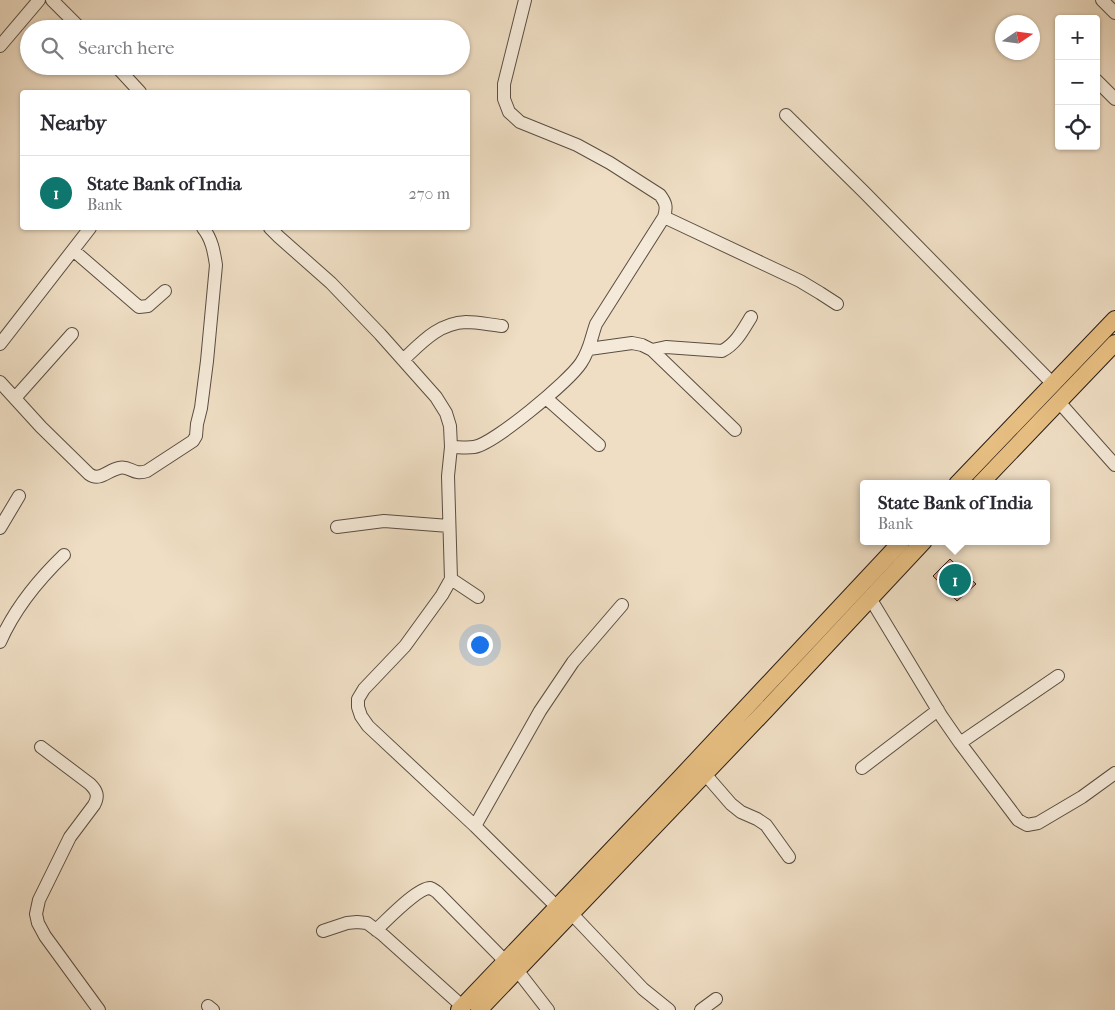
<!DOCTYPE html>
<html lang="en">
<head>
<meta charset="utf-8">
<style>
	:root { --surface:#fff; --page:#f2f2f3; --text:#2b2b33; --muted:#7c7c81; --line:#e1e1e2; --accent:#0f766e }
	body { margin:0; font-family:"IM FELL French Canon",serif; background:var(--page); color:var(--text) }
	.controls { position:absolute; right:15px; top:15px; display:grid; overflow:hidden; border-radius:5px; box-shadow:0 1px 4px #0004 }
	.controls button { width:45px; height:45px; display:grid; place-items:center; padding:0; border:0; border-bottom:1px solid var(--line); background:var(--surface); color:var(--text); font:25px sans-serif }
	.compass { position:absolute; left:995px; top:15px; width:45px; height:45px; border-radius:50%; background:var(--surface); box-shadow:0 1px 4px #0004; rotate:77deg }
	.you { position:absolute; left:479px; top:644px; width:18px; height:18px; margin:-12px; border:4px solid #fff; border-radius:50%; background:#1a73e8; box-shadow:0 0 0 8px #1a73e833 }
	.badge { display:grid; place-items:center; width:32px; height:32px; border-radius:50%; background:var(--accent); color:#fff; font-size:16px; font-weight:700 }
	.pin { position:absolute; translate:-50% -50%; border:2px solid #fff; box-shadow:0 1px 5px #0006 }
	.popup { position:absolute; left:860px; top:480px; width:190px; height:65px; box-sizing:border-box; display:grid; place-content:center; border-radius:5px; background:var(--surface); filter:drop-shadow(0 1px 4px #0005); font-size:16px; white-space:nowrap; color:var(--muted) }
	.popup b { font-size:19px; color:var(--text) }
	.popup::after { content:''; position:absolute; left:50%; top:100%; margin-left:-10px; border:10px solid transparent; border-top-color:var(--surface) }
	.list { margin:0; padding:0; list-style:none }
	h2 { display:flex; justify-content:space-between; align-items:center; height:65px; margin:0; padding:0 20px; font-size:21px }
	h2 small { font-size:16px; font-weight:400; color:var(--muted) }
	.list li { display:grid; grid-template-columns:32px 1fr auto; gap:15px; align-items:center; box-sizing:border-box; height:75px; padding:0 20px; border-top:1px solid var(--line) }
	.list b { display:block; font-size:19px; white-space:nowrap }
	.list p { margin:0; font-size:16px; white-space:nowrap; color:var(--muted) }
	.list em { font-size:16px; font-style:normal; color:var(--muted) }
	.icon { flex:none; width:28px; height:28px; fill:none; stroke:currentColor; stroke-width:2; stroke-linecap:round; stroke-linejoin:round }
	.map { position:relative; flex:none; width:1115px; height:1010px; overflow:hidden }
	.search { position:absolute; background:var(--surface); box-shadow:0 1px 4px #0004; left:20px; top:20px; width:450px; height:55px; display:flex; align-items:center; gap:12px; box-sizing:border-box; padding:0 18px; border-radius:28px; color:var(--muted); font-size:19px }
	.panel { position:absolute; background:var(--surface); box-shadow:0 1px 4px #0004; left:20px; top:90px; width:450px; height:140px; border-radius:5px }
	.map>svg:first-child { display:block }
</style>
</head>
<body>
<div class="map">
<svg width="1115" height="1010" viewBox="0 0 1115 1010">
	<rect width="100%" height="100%" fill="#efdec4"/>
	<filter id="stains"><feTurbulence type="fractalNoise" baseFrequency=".004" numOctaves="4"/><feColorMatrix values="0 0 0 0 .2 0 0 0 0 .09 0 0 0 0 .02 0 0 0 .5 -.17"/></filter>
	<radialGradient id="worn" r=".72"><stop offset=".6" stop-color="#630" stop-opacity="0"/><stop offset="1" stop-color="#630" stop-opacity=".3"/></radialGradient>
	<!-- building -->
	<path fill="#e1a590" stroke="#291e17" d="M950,559L976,584L957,601L933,576Z"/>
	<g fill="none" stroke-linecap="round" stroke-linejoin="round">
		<defs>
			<path id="minor" d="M52,0L81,29
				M1102,0L1115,13
				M0,46L39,0
				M116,66L140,92
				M1096,80L1115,99
				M786,115L864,192L1053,384
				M664,217L800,281L820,293L837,304
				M270,228L279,237L331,283L380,334L436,397L446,413L450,426L451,447L448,476L451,579L442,595L405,646L364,689L358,699V707L361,716L368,726L475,826L557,907
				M73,250L139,307L148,306L165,291
				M0,344L90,228
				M589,349L632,343L642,345L652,350L735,430
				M652,350L666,347L722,351C736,344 743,330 751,317
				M403,360C422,342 439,323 466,322C478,322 491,325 502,326
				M0,382L41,427L89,474C100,482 108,470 119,468C130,465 133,476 147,471L193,441L196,436L197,424L201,408L207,361L216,265C214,252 212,239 203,228
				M15,398L72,334
				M546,398L599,445
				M1059,402L1115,465
				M451,447C458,447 467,448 474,447C494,444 569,381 581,363C590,350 591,338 596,324L664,217C667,207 666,203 660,195L610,163L577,145L520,122L509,112L504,99V84L525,0
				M337,527L384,521L449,526
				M0,528L19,496
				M451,579L478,597
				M870,598L942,717L960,743L1018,820L1027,825L1038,823L1082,797L1115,773
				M0,642C15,608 37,581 64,555
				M960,743L1058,676
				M41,747L90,784C97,791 99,796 94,805L70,837L39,900L36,914L38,923L45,936L99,1010
				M862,768L938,710
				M705,774L731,804L741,812L757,819L766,825L789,857
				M475,826L540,711L573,662L622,605
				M571,913L643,989L669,1010
				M376,930C386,921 417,888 430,888C433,889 434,890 437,892L505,961
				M323,931L347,923L357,922L367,923L383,935L462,1006
				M517,970L548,1010
				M208,1006L213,1010
				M701,1010L716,999"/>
			<path id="major" d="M957,484L1115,319
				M980,484L1115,343
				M459,1010L679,779L902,541
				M479,1010L765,711L924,541"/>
		</defs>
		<!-- minor casing -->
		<use href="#minor" stroke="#5a4e42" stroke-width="14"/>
		<!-- major casing -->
		<use href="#major" stroke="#291e17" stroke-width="18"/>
		<!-- minor -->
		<use href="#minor" stroke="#f5ead9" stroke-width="12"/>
		<!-- major -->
		<use href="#major" stroke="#e8bf82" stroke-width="16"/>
	</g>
	<rect width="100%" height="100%" filter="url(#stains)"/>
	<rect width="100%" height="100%" fill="url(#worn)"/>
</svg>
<div class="controls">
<button>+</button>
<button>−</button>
<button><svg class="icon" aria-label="locate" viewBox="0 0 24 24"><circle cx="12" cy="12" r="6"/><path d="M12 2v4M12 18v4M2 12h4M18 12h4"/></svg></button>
</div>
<svg class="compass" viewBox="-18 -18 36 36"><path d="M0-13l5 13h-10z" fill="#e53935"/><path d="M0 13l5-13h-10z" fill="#7c7c81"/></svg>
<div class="you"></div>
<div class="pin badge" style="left:955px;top:580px">1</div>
<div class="popup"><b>State Bank of India</b>Bank</div>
<div class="search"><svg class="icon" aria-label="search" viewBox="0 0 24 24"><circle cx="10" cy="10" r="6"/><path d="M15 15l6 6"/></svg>Search here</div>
<section class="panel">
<h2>Nearby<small></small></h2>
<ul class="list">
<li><span class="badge">1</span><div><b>State Bank of India</b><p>Bank</p></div><em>270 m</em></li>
</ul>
</section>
</div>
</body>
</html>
